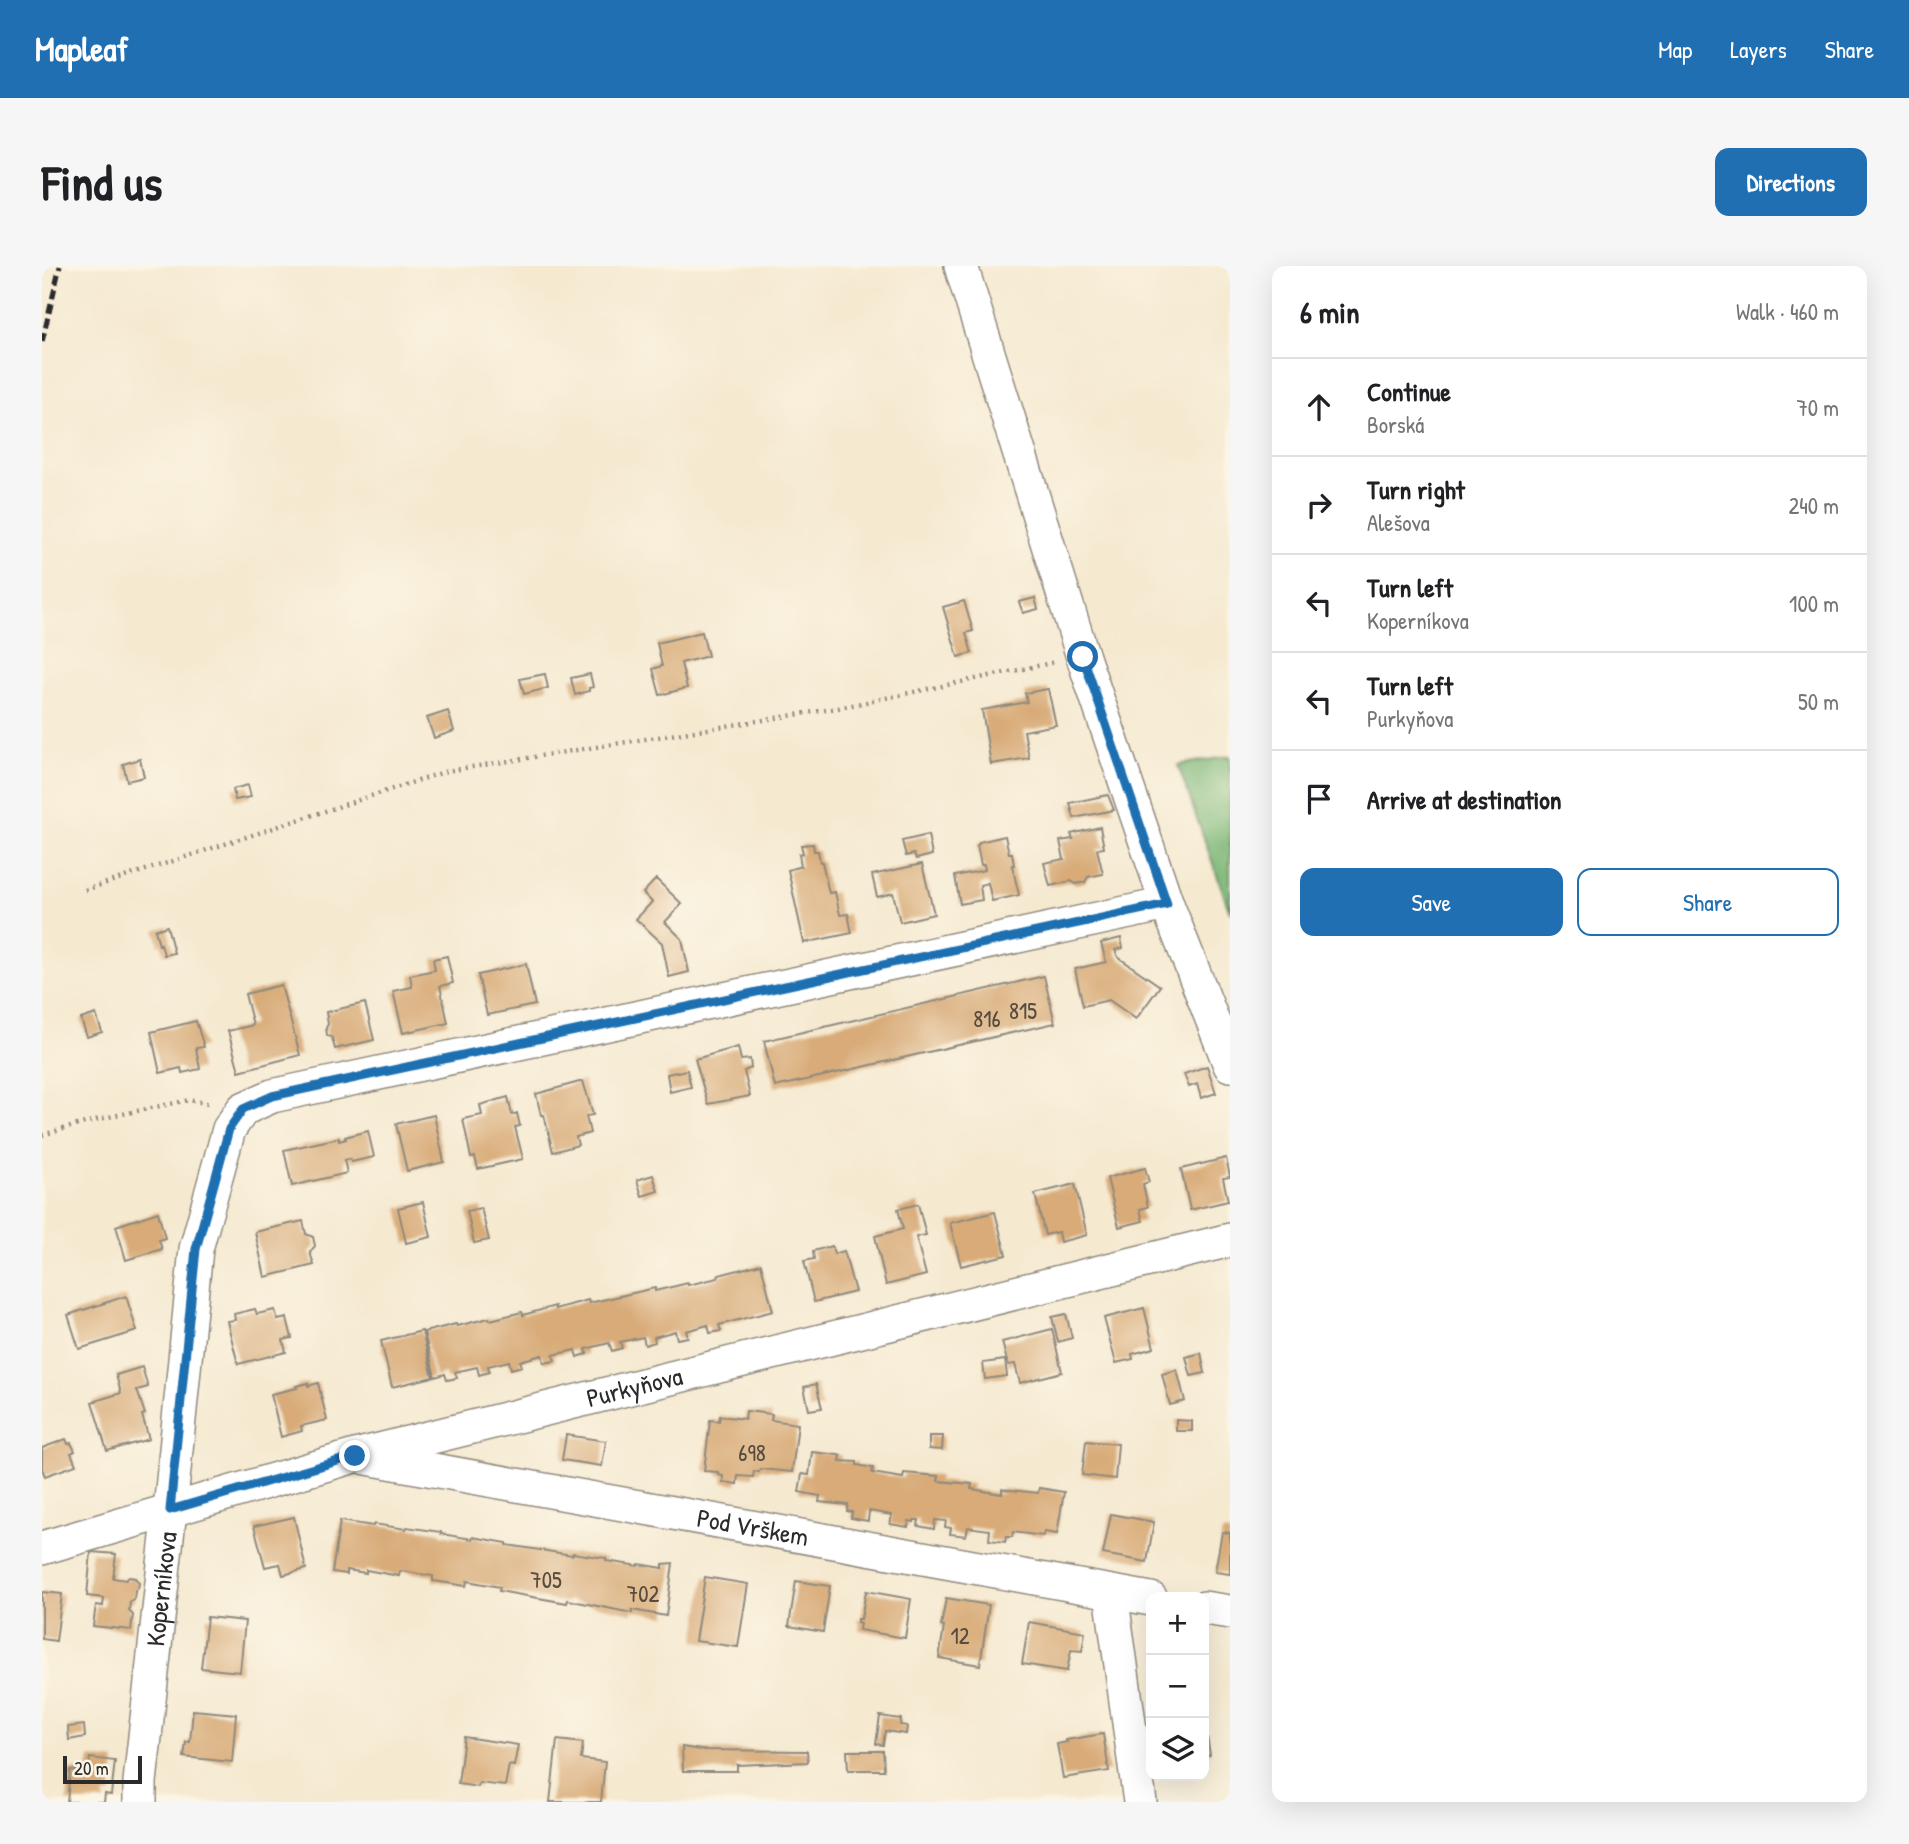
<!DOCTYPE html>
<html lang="en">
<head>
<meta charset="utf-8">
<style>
	:root { --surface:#fff; --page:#f6f6f6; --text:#202124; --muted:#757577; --line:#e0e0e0; --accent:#1f6fb2 }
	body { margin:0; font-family:"Patrick Hand",sans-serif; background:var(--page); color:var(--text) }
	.controls { position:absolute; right:21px; bottom:21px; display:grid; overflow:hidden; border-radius:14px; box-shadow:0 7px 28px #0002 }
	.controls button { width:63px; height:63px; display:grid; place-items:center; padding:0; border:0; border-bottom:2px solid var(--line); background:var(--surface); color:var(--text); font:35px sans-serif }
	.scale { position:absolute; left:21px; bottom:18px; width:79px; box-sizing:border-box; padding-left:7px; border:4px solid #2b2b2b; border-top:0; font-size:19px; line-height:24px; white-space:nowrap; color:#2b2b2b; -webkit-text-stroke:5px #fcf5e5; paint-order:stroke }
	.stop { position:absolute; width:21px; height:21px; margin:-16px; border:5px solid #1f6fb2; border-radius:50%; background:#fff }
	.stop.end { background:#1f6fb2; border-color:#fff; box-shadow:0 2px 7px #0008 }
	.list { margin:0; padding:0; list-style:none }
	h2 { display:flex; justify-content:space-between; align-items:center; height:91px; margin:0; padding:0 28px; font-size:30px }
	h2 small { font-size:23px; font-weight:400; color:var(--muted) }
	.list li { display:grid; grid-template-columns:46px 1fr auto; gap:21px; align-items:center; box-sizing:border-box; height:98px; padding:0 28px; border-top:2px solid var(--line) }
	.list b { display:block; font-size:26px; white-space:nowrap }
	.list p { margin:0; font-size:23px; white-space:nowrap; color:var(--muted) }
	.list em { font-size:23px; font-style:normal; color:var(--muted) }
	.actions { display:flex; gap:14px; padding:21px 28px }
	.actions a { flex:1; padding:16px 0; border:2px solid var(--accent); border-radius:14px; text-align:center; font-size:24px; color:var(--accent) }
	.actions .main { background:var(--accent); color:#fff }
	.icon { flex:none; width:38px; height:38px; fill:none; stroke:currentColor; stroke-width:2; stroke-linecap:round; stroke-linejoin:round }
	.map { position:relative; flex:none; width:1188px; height:1536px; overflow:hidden; border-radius:14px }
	header { display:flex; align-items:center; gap:42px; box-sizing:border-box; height:98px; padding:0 35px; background:var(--accent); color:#fff }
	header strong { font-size:33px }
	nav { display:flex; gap:38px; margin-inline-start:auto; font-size:24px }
	.intro { display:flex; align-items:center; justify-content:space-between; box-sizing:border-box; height:168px; padding:0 42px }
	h1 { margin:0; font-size:49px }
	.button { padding:18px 32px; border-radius:14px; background:var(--accent); color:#fff; font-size:24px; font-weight:700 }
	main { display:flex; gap:42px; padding:0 42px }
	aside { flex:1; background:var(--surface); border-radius:14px; box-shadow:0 7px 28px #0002 }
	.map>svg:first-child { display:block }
</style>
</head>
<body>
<header>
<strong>Mapleaf</strong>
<nav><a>Map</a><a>Layers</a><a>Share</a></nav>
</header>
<div class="intro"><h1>Find us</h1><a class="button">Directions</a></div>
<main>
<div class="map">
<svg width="1188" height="1536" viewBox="0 0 1188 1536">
	<rect width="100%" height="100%" fill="#fcf5e5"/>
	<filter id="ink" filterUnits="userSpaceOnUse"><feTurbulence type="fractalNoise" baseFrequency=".0143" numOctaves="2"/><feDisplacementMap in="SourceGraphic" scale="14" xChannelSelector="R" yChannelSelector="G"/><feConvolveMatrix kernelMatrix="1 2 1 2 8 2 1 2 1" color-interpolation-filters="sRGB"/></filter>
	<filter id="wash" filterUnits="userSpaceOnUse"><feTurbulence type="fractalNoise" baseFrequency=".00686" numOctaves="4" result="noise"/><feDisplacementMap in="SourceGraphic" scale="28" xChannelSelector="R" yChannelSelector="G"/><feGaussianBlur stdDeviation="1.57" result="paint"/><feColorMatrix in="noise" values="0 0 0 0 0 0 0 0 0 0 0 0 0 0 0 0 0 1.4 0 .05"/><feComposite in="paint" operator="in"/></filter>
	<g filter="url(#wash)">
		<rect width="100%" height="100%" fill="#f5e9d0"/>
		<!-- forest -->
		<path fill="#79b675" stroke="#527050" stroke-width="2" d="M1188,490V646L1136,499Z"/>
		<g id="blocks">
			<!-- building -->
			<path fill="#d8ab78" d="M993,332L996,343L981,347L977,336Z
				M922,335L931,365L924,367L930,387L916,391L901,341Z
				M660,366L666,390L639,397L645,422L618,429L611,403L620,400L615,377Z
				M503,408L506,422L482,428L478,413Z
				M548,408L551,421L547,422V425L533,429L529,412Z
				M1006,423L1014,459L982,465L987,492L949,498L940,444L985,436L983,427Z
				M406,445L412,465L392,472L385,452Z
				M98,493L102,511L85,515L81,498Z
				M206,519L209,531L193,534L191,523Z
				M1066,529L1072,544L1032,552L1028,537Z
				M1058,561L1062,582L1055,583L1061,608L1046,611L1043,616L1034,618L1029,615L1008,620L1002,597L1022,593L1018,575L1031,573L1029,568Z
				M886,569L890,589L874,593L872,588L864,590L860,575Z
				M963,570L967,587H970L972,599H970L977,629L950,635L946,617L938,619L940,634L918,638L913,610L943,604L942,598L939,599L935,579L937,578V576Z
				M771,578L772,585H776L778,596H780L787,627L793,626L798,649L806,648L810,667L762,677L746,604L759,600L757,588L761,587L759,579Z
				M880,598L892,648L858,656L851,627L835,631L830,609Z
				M614,613L640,638L623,656L640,673L647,706L627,711L620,677L594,653L610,636L601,627Z
				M125,660L132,687L122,689L119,678L117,679L113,664Z
				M1079,672L1081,682L1073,684L1076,691L1118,720L1094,753L1067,734L1041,740L1033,703L1064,696L1059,677Z
				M405,690L411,717L398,720L406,757L361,767L351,725L370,721L368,709L393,704L391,693Z
				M484,698L493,739L445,749L436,709Z
				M1002,710L1013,757L733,821L722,775Z
				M239,719L258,789L197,805L186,765L211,759L203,728Z
				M323,737L332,774L293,783L290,772L285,769L284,762L286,758L284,746Z
				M54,748L60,766L45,771L39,753Z
				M154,755L162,781L154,782L158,803L140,807L139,802L118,807L109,766Z
				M696,781L699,794L708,793L709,802L702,805L708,830L666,838L653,793Z
				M1165,800L1174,827L1159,832L1155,818L1147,821L1142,808Z
				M645,804L649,821L628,826L625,808Z
				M541,815L551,849L544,850L548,867L534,871L536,879L511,886L502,849H499L494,828Z
				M466,831L470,849L475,847L478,860L473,861L481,893L436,903L433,891L429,892L421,853L440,849L438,839Z
				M392,849L402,896L365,905L354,858Z
				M326,865L332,891L309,896L308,893L302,894L305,907L250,920L242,884L297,872V875L304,873L303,871Z
				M1184,892L1188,911L1181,912L1186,935L1148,944L1139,903Z
				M1103,902L1107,916L1101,918L1106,941L1098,943L1101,955L1077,961L1065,912Z
				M611,909L616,925L600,930L595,914Z
				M1033,918L1045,969L1018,976L1016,966L1003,969L993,928Z
				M381,936L389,971L364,977L356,942Z
				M876,938L884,969L874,971L884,1009L844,1019L833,970L861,963L856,943Z
				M439,942L447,974L432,977L425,945Z
				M116,946L123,972L117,974L120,983L84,994L74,960Z
				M953,946L964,989L919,1000L908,957Z
				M261,955L264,968L271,971L273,980L268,986L272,999L223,1011L213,966Z
				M790,980L792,988L802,985L813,1026L772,1036L762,995L772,993L771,985Z
				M719,998L731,1045L677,1059L679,1065L668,1067L666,1059L644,1065L646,1071L635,1073L633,1065L612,1071L613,1076L603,1079L601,1071L578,1076L580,1082L570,1085L567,1077L544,1083L545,1088L535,1091L533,1084L511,1089L513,1095L502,1097L500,1089L478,1095L480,1100L469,1103L467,1095L446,1100L447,1106L437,1109L435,1101L413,1106L415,1112L405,1114L403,1108L393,1111L382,1066L414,1058L415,1060L447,1052L448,1054L480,1046L481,1049L513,1040V1043L546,1034L547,1037L613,1022V1025L646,1017V1019L676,1012L677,1009Z
				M84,1030L95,1065L37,1083L26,1049Z
				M1102,1042L1112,1082L1090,1088L1091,1093L1074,1097L1062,1052Z
				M213,1043L215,1048L233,1044L236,1054L245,1052L250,1072L241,1074L244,1086L196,1098L185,1055L193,1054L192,1048Z
				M1024,1048L1030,1072L1016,1076L1010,1051Z
				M1010,1063L1020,1106L978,1117L973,1098L966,1099L960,1076Z
				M380,1065L391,1111L350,1121L339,1075Z
				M1159,1087L1163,1107L1149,1110L1144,1091Z
				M963,1094L965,1110L943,1113L941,1097Z
				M100,1101L106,1121L95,1124L103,1148L100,1149L107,1173L65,1185L50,1136L79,1127L74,1109Z
				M1135,1104L1143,1135L1128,1139L1120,1108Z
				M266,1117V1120L276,1117L285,1154L259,1160L260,1165L239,1171L229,1128L255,1122L254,1120Z
				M774,1118L780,1142L767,1144L762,1121Z
				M704,1145L730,1148L729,1154L756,1158L750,1206L718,1203L717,1206L712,1205L711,1211L696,1210L695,1218L681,1216V1210L676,1209V1206L662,1205L668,1154L677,1155L678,1150L703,1153Z
				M1134,1154L1150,1155V1165H1134Z
				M524,1169L564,1175L560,1200L520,1194Z
				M887,1170H901L900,1184L887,1183Z
				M24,1173L26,1178L29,1177L33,1185L29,1187L34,1199L3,1210L0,1203V1182Z
				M1044,1175L1076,1178L1073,1213L1040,1209Z
				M770,1186L796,1189L799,1190L798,1195L815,1196V1199L831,1202L830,1207L861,1212L862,1207L897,1210L896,1215L930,1218L929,1223L960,1228V1223L996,1227L997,1222L1022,1226L1015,1268L1002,1266L1001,1270L971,1266L970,1271H964L963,1276L947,1274L948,1264L926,1261L924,1270L908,1268L909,1262L903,1261L904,1255L893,1254L892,1263L876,1260L877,1254H872V1256L867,1255L866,1261L848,1258L850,1249L827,1245L826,1255L809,1252L810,1246L805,1245L806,1239L777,1236L778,1230L757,1226L760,1208L767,1209Z
				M1069,1248L1112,1256L1105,1296L1061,1288Z
				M252,1251L264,1303L241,1309L238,1298L223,1301L212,1260Z
				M298,1255L331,1260L332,1258L364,1263L365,1261L399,1266V1268L430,1273L431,1271L465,1277V1279L530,1289L531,1287L564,1292V1295L596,1300L597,1298L621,1302V1298L631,1297L624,1350L590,1344V1347L526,1334L525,1337L457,1325L458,1321L425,1315L424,1320L392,1315H391V1310L360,1305H358L357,1310L324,1304V1307L305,1304V1308L290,1306Z
				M1180,1266L1188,1267V1308L1173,1306Z
				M49,1286L74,1288L71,1312L84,1314L87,1311L93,1312L97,1317L96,1322L93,1325L92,1334L88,1336L87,1345L91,1349L89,1364L51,1360L54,1339L61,1340L62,1332L45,1330Z
				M663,1311L706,1318L696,1381L653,1375Z
				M754,1315L788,1320L781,1366L747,1360Z
				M824,1325L869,1333L863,1372L817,1364L818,1357L815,1356V1353H819Z
				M0,1326L20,1328L14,1375L0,1373Z
				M904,1332L947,1339L938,1399L897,1392L902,1361L899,1360Z
				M165,1351L203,1355L198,1406L159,1402Z
				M987,1356L1043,1366L1040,1385L1029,1384L1025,1405L980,1398Z
				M151,1444L194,1448L190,1496L142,1491L144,1476H148Z
				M838,1450L859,1453L858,1459L865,1460L864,1468L843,1465L841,1479L834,1478Z
				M1162,1458H1163L1168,1489L1162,1490Z
				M42,1459L43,1471L27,1474L26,1461Z
				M1061,1468L1067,1505L1021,1512L1015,1478L1025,1476L1024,1474Z
				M422,1471L476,1479L472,1500L467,1499L463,1520L437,1517L436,1521L416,1518Z
				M515,1474L541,1477L539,1493L563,1496L559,1536H508Z
				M640,1481L659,1484L765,1485L766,1496L695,1499V1505H641Z
				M805,1485H841L842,1504H806Z
				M48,1492L73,1495L69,1529L63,1528L62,1536H25L28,1504L46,1505Z"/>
		</g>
	</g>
	<g filter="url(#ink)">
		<use href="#blocks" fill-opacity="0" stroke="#908a7e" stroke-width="2"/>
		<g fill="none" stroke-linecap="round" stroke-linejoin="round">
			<defs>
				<g id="minor">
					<path d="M919,0L1041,391L1125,638L1188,799"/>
					<path id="s1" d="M325,1192L1109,1333"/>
					<path id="s2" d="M0,1282L313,1190L1188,974"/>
					<path d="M1069,1327L1098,1536"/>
					<path d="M1162,1342L1188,1346"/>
					<path id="s3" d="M98,1536V1516L128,1244L154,983L187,863L201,843L230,830L1125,638"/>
				</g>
			</defs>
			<!-- minor casing -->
			<use href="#minor" stroke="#908a7e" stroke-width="36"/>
			<!-- path -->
			<path stroke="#908a7e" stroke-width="4.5" stroke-dasharray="2 5" stroke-linecap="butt" d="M43,624L405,505L796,442L1014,396
				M0,869L57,853L147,834L169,838"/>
			<!-- minor -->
			<use href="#minor" stroke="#fff" stroke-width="33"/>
			<!-- rail -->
			<path stroke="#2b2b2b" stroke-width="5" stroke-dasharray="10 5" stroke-linecap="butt" d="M0,76L18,0"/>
		</g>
	</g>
	<g fill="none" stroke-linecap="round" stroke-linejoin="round" filter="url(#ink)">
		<!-- route -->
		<path stroke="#1f6fb2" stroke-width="9" d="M313,1190L128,1244L154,983L187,863L201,843L230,830L1125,638L1041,391"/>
	</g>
	<g text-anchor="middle" stroke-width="7" stroke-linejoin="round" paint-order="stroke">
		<!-- number labels -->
		<g font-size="23" fill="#564b3e">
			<text x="981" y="753">815</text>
			<text x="945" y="761">816</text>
			<text x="710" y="1195">698</text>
			<text x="504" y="1322">705</text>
			<text x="601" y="1336">702</text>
			<text x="918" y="1378">12</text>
		</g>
		<!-- street labels -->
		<g font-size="26" fill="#2b2b2b" stroke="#fcf5e5">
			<text dy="9" stroke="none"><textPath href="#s2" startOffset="614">Purkyňova</textPath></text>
			<text dy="9" stroke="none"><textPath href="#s1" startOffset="392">Pod Vrškem</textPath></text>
			<text dy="9" stroke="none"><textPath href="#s3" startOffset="214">Koperníkova</textPath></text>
		</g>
	</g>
</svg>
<div class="controls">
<button>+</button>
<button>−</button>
<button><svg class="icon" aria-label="layers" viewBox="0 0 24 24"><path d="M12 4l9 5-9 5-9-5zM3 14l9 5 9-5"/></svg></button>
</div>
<div class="scale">20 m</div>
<div class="stop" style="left:1041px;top:391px"></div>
<div class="stop end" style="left:313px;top:1190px"></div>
</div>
<aside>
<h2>6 min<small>Walk · 460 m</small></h2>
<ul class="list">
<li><svg class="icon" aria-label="ahead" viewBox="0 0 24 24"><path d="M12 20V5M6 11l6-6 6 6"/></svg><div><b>Continue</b><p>Borská</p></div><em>70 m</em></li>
<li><svg class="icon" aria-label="right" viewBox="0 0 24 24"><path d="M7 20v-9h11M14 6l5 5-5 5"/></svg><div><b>Turn right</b><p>Alešova</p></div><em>240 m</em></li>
<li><svg class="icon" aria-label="left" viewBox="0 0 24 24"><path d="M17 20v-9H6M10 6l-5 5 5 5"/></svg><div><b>Turn left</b><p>Koperníkova</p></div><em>100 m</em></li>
<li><svg class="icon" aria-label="left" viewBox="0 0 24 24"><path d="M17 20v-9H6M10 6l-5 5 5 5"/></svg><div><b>Turn left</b><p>Purkyňova</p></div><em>50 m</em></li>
<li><svg class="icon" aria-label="arrive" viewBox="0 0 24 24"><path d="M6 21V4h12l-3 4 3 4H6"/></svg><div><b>Arrive at destination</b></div></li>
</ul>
<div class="actions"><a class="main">Save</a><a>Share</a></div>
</aside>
</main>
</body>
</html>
